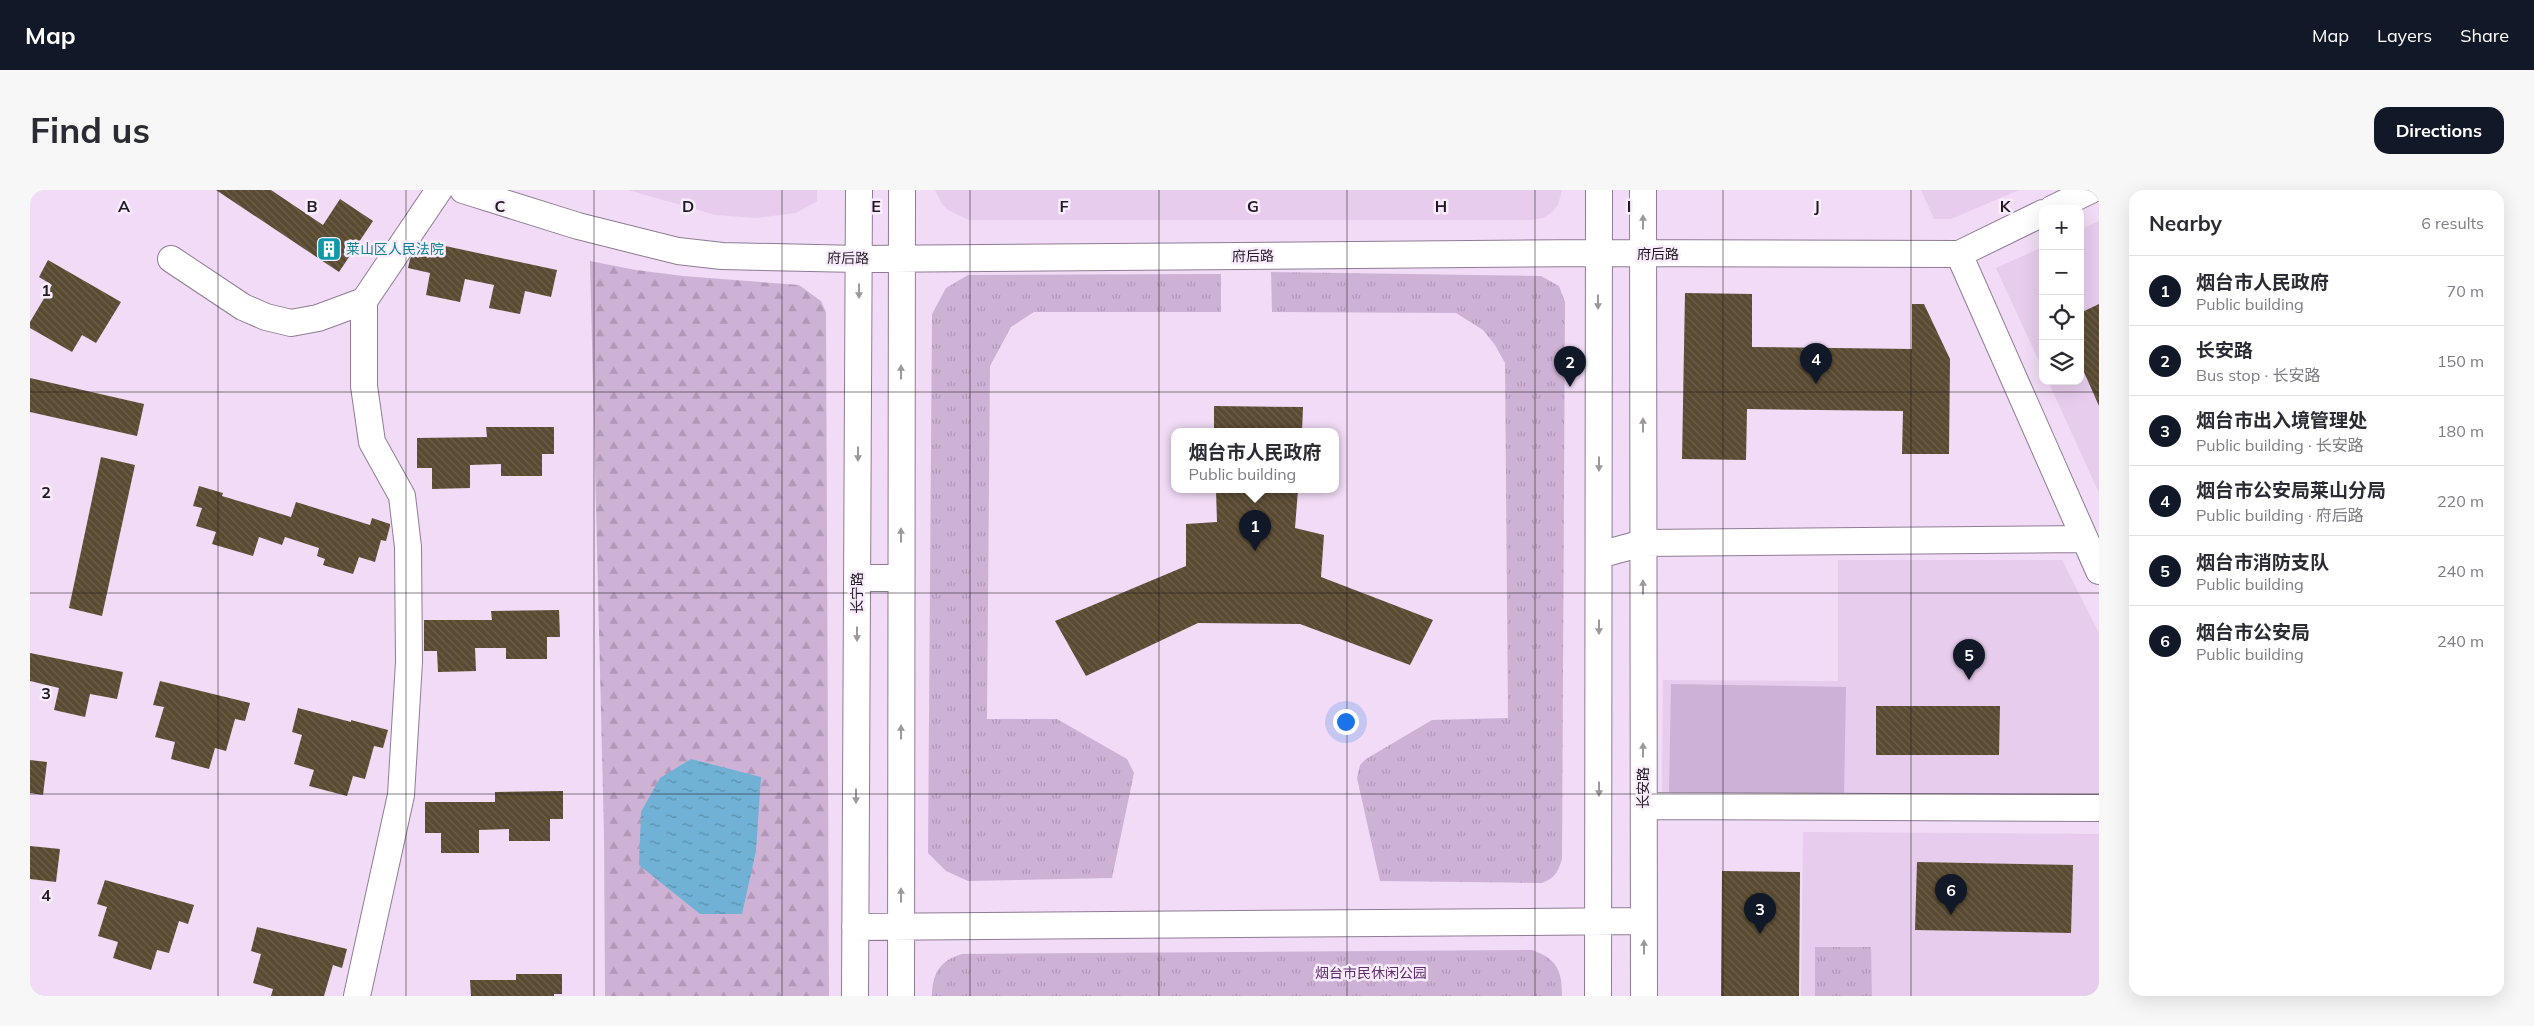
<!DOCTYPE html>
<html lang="en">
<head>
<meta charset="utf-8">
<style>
	:root { --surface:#fff; --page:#f7f7f7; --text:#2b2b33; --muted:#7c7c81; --line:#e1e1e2; --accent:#111827 }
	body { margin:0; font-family:Mulish,"Noto Sans SC",sans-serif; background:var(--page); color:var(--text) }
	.controls { position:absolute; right:15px; top:15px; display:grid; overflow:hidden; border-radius:10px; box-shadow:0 5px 20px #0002 }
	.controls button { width:45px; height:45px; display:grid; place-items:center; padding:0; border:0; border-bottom:1px solid var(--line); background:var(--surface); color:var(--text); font:25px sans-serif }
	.you { position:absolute; left:1315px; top:531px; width:18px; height:18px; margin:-12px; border:4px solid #fff; border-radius:50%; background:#1a73e8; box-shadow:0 0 0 8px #1a73e833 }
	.badge { display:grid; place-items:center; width:32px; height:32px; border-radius:50%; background:var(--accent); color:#fff; font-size:16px; font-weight:700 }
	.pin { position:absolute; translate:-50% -41px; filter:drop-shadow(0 1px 2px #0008) }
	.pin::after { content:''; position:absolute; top:26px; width:18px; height:15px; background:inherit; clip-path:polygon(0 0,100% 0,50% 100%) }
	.popup { position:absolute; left:1141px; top:238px; width:168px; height:65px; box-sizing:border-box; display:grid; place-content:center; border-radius:10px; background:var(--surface); filter:drop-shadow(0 1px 4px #0005); font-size:16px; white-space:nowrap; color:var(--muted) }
	.popup b { font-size:19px; color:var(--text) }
	.popup::after { content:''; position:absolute; left:50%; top:100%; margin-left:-10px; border:10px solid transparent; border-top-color:var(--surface) }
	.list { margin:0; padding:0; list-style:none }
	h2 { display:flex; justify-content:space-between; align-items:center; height:65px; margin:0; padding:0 20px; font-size:21px }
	h2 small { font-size:16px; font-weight:400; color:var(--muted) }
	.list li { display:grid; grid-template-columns:32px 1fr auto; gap:15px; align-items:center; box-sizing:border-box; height:70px; padding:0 20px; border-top:1px solid var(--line) }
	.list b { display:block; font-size:19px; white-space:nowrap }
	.list p { margin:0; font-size:16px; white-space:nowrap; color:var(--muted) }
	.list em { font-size:16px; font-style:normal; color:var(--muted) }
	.icon { flex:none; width:28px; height:28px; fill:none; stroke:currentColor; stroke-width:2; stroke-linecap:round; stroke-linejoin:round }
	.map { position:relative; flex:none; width:2069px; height:806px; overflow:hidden; border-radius:15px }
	header { display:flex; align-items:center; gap:30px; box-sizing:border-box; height:70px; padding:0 25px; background:var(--accent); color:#fff }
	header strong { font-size:24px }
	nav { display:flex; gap:28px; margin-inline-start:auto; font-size:18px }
	.intro { display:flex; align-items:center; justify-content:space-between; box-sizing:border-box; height:120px; padding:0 30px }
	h1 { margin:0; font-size:35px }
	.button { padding:12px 22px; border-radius:15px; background:var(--accent); color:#fff; font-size:18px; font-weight:700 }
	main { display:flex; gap:30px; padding:0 30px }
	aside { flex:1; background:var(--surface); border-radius:15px; box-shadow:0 5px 20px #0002 }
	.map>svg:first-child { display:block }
</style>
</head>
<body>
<header>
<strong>Map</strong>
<nav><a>Map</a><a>Layers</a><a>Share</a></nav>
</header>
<div class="intro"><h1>Find us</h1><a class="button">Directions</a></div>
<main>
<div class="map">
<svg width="2069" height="806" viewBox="0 0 2069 806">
	<defs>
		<pattern id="grass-tufts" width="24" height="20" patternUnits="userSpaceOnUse" patternTransform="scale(1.25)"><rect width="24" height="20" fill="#ceb2d5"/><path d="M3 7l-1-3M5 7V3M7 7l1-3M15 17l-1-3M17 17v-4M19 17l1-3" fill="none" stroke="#b198b7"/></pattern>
		<pattern id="forest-firs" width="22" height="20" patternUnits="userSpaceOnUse" patternTransform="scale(1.25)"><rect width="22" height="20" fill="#ceb2d5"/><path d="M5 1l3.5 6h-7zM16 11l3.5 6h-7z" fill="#b198b7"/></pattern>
		<pattern id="water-ripples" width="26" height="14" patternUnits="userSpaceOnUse" patternTransform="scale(1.25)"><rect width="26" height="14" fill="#70b1d5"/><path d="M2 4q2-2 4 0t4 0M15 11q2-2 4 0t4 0" fill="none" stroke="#5c8fac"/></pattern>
		<pattern id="building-back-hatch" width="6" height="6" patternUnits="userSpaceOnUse" patternTransform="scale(1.25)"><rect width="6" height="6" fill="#594a31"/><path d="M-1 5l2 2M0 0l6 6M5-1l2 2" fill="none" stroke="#6d604d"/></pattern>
	</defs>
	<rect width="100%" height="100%" fill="#f1dbf6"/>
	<!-- built -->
	<path fill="#e7cced" d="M598,0H787V11L766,23L727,28L686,25Z
		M905,0H1532L1528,15L1521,23L1513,28L1501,30H939L918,20L912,14Z
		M1891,0H1989L1921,29H1904Z
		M2069,31V303L2018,191H2050V40Z
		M2013,57V180L1966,78Z
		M1808,370H2032L2069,443V610L1632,606L1633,490L1808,491Z
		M1773,642L2069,644V806H1771Z"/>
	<!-- grass -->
	<path fill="url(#grass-tufts)" d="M1241,82L1511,86L1529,96L1535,112L1532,669C1528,682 1525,688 1512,693L1350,691L1327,588L1330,575L1336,569L1402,530L1478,528L1475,173L1465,155L1453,140L1426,123L1242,122Z
		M1191,84V122H1004L981,137L960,176L957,529H1027L1097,569L1104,583L1082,688L938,691L916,681L898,663L902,124L916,98L938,85Z
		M1785,757H1841L1842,806H1785Z
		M1502,760C1527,769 1532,780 1532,806H902C902,784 910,770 932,764Z"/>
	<!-- forest -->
	<path fill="url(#forest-firs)" d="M560,71L606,80L653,86L769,95L791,111L796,122L799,806H575L574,645Z"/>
	<!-- pitch -->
	<path fill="#ceb2d5" d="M1641,494L1816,497L1814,605L1639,602Z"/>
	<!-- water -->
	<path fill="url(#water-ripples)" d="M661,569L731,587L726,661L712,724H670L609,675L611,622L630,588Z"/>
	<!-- building -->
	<path fill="url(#building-back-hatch)" d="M186,0H241L293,35L310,9L343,31L309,82Z
		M392,51L527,80L521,107L495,101L490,124L459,118L464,95L435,89L430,112L396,105L400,83L378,78L380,69Z
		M18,70L91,112L66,153L52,145L42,162L0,138V132L22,95L9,87Z
		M1655,103L1722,104V157L1882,159V114H1894L1920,169L1919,264H1872L1873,221L1717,219L1716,270L1652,269Z
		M2069,114V216L2050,173V123Z
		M0,188L114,214L107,246L0,222Z
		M1184,216L1273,217L1272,242H1184Z
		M456,237H524V264H512V286H471V274L440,275V298L402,299V278H387V248L457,247Z
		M71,267L105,275L72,426L39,418Z
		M169,296L193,303L192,306L261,327L266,312L340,335L342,328L360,334V336L356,351L351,350L345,372L329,367L323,384L293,375L295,369L287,366L289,358L255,347L252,355L229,347L223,366L182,354L186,342L166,336L172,318L163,316Z
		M1186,300H1268L1265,338L1294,345L1291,387L1403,430L1380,475L1270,434L1168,433L1056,486L1025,431L1156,376V334L1187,332Z
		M529,420L530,447H517V469H476V458H445L446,481L408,482L407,461H394V430H462L461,421Z
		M0,463L93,482L87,509L60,504L55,527L24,520L29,498L0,491Z
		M130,491L220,513L215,531L205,529L196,561L185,558L179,579L141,569L145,552L125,547L134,517L123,515Z
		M1846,516H1970L1969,565H1846Z
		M268,518L321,532V530L358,540L353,558L344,556L335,589L323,586L317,606L279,596L284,580L264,574L272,545L262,542Z
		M0,570L17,572L13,605L0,603Z
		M533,601V629H520V651H479V639L449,640V663H411V643H395V612H465V602Z
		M0,656L30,659L26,692L0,689Z
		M1887,672L2043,675L2041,743L1885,740Z
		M1692,681L1770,682L1769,806H1691Z
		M75,690L164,715L158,734L149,731L139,763L127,760L121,780L83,768L88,752L68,746L77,717L67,714Z
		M227,737L317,759L312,778L303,775L294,806H241L243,799L223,793L231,764L221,761Z
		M486,784H532V804H524V806H441L440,790H486Z"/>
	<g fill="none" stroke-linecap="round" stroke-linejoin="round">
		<defs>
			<path id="minor" d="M433,0L548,36L648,61L692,66L829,69L1568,63L1929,64L2013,23
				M1613,0L1614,806
				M2022,19L2061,0
				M1929,64L2069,381
				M141,69L213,117L236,127L261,133L288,128L334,111L409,0
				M1569,365L1613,353L2055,349
				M827,388H871
				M1614,616L2069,618
				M825,737L1614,731
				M327,806L371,605L379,472L378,357L372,306L342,252L334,196V111
				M825,806L829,0
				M871,806L872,0
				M1568,806L1569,0"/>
		</defs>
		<!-- minor casing -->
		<use href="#minor" stroke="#8f7c94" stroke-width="28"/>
		<!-- minor -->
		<use href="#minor" stroke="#fff" stroke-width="26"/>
	</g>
	<!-- one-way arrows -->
	<defs><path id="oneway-solid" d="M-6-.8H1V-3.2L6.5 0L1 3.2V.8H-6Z" transform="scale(1.25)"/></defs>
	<g fill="#9c989c">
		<use href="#oneway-solid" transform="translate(1613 32) rotate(-90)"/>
		<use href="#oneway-solid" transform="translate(829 101) rotate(90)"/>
		<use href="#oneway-solid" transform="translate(1568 112) rotate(90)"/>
		<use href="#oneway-solid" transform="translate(871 182) rotate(-90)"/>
		<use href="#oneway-solid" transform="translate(1613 235) rotate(-90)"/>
		<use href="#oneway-solid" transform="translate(828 264) rotate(90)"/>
		<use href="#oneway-solid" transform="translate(1569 274) rotate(90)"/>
		<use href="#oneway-solid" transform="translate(871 345) rotate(-90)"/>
		<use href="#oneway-solid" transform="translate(1613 397) rotate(-90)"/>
		<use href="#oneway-solid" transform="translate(1569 437) rotate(90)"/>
		<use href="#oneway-solid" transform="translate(827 444) rotate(90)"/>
		<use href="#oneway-solid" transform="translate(871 542) rotate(-90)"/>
		<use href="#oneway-solid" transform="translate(1613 560) rotate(-90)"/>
		<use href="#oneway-solid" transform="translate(1569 599) rotate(90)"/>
		<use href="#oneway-solid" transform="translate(826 606) rotate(90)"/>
		<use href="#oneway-solid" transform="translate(871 705) rotate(-90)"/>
		<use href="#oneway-solid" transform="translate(1614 757) rotate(-90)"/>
	</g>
	<!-- grid -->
	<path fill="none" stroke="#221a23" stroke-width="1" stroke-opacity="0.55" d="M188,0V806M376,0V806M564,0V806M752,0V806M940,0V806M1129,0V806M1317,0V806M1505,0V806M1693,0V806M1881,0V806M0,202H2069M0,403H2069M0,604H2069"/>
	<!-- icons -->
	<defs>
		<symbol id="building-square" viewBox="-11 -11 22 22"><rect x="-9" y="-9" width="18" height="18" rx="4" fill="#0f9aa8" stroke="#f9ecfc"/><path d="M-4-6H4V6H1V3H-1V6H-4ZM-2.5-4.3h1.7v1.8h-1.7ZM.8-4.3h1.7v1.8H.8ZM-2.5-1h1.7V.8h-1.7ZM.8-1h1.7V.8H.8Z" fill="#fff"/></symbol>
	</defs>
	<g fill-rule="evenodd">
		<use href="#building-square" x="285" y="45" width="28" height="28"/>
	</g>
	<g text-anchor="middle" stroke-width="5" stroke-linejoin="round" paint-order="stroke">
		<!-- culture labels -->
		<g font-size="14" fill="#0d838f" stroke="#f9ecfc" text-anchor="start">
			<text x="316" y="64">莱山区人民法院</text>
		</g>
		<!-- street labels -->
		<g font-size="14" fill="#221a23" stroke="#f9ecfc">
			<text x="1628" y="69">府后路</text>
			<text transform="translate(1223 66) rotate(-1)" y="5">府后路</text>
			<text transform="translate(818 68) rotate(1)" y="5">府后路</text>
			<text transform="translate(827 403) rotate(-90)" y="5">长宁路</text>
			<text transform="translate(1613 598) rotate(-90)" y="5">长安路</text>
		</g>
		<!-- park labels -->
		<g font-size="14" fill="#5f2d6b" stroke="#f9ecfc">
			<text x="1341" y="788">烟台市民休闲公园</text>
		</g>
	</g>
	<g font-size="16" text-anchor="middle" font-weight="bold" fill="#221a23" stroke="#f9ecfc" stroke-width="5" stroke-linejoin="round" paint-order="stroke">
		<text x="94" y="22">A</text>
		<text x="282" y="22">B</text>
		<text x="470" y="22">C</text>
		<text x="658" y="22">D</text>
		<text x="846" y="22">E</text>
		<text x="1034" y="22">F</text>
		<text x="1223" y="22">G</text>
		<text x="1411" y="22">H</text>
		<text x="1599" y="22">I</text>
		<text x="1787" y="22">J</text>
		<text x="1975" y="22">K</text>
		<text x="16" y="106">1</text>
		<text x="16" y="308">2</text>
		<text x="16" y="509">3</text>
		<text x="16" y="711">4</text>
	</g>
</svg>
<div class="controls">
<button>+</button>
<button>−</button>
<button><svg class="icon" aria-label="locate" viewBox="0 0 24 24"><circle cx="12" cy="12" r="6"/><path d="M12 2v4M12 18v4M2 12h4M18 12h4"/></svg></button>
<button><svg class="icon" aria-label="layers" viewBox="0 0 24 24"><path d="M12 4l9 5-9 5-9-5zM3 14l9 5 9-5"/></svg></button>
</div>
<div class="you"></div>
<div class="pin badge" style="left:1225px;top:361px">1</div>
<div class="popup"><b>烟台市人民政府</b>Public building</div>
<div class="pin badge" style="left:1540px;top:197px">2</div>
<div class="pin badge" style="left:1730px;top:744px">3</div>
<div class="pin badge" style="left:1786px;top:194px">4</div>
<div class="pin badge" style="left:1939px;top:490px">5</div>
<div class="pin badge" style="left:1921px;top:725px">6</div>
</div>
<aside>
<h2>Nearby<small>6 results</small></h2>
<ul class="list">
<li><span class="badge">1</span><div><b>烟台市人民政府</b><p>Public building</p></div><em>70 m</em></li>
<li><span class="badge">2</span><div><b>长安路</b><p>Bus stop · 长安路</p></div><em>150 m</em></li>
<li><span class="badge">3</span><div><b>烟台市出入境管理处</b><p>Public building · 长安路</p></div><em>180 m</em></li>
<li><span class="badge">4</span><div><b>烟台市公安局莱山分局</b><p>Public building · 府后路</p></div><em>220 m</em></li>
<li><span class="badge">5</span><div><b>烟台市消防支队</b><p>Public building</p></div><em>240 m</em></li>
<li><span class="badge">6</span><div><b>烟台市公安局</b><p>Public building</p></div><em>240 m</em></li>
</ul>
</aside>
</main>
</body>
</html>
